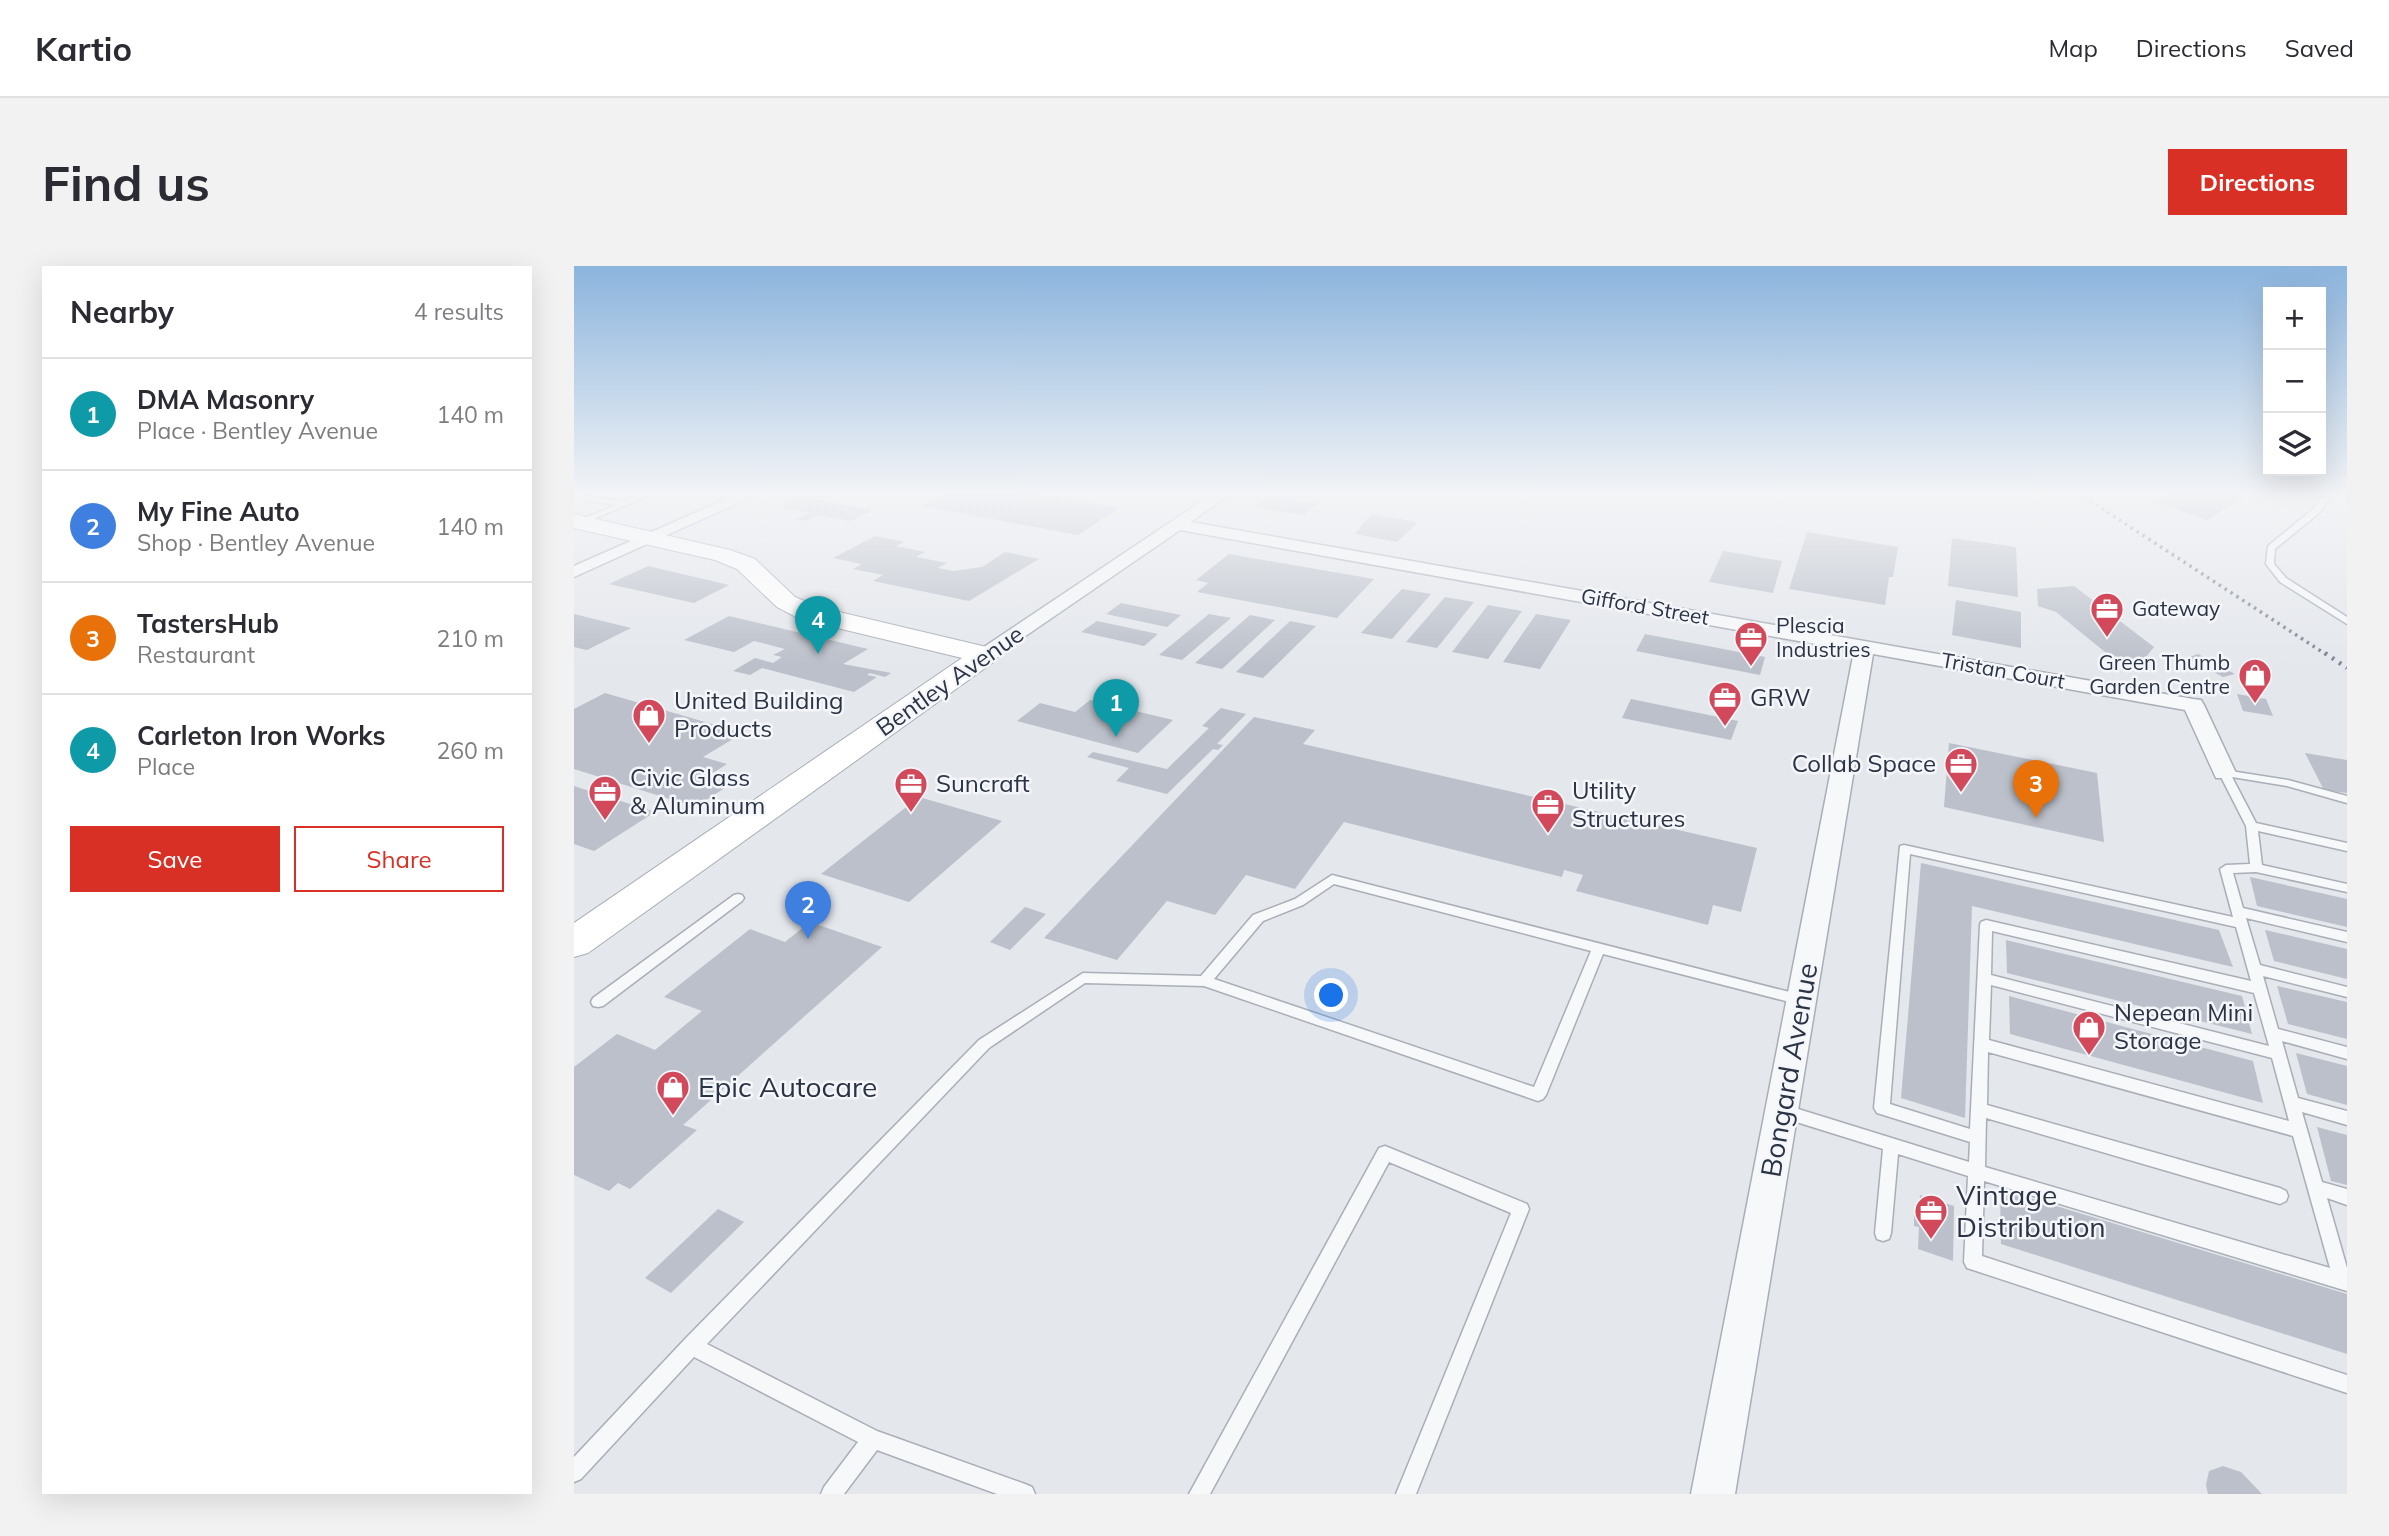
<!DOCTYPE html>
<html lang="en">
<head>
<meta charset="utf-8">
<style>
	:root { --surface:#fff; --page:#f2f2f3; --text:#2b2b33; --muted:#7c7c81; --line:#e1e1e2; --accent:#d93025 }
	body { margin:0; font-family:Mulish,sans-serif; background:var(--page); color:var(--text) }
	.controls { position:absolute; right:21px; top:21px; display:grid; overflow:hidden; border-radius:0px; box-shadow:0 7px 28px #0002 }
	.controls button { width:63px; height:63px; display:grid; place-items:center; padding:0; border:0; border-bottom:2px solid var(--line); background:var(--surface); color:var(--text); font:35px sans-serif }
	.you { position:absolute; left:758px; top:730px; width:24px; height:24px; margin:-18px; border:5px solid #fff; border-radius:50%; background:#1a73e8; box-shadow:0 0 0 10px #1a73e833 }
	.badge { display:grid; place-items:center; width:46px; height:46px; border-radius:50%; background:var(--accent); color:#fff; font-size:23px; font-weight:700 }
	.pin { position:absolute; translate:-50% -58px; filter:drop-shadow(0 2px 4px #0008) }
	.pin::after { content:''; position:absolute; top:37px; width:24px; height:21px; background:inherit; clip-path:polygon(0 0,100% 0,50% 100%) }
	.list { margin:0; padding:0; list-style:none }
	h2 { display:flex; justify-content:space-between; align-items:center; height:91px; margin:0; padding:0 28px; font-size:30px }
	h2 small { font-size:23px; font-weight:400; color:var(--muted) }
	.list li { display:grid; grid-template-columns:46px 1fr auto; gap:21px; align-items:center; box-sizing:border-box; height:112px; padding:0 28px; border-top:2px solid var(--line) }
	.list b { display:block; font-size:26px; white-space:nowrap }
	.list p { margin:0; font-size:23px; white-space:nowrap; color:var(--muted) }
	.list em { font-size:23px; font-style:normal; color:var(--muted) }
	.actions { display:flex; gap:14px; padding:21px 28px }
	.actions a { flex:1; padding:16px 0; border:2px solid var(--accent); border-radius:0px; text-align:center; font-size:24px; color:var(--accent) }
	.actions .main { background:var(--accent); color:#fff }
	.icon { flex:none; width:38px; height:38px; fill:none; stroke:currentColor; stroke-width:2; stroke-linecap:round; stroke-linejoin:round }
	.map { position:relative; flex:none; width:1773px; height:1228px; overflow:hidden; border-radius:0px }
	header { display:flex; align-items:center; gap:42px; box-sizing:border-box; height:98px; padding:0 35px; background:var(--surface); border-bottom:2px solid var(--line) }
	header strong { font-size:33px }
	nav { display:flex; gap:38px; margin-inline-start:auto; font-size:24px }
	.intro { display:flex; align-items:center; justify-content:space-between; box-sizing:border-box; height:168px; padding:0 42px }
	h1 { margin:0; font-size:49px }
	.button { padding:18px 32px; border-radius:0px; background:var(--accent); color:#fff; font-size:24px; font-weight:700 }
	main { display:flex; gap:42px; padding:0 42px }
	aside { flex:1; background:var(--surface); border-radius:0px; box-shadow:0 7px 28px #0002 }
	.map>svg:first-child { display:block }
</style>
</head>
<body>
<header>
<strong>Kartio</strong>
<nav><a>Map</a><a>Directions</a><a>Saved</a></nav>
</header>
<div class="intro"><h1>Find us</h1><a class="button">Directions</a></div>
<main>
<aside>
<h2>Nearby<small>4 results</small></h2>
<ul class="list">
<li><span class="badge" style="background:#0f9aa8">1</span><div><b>DMA Masonry</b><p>Place · Bentley Avenue</p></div><em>140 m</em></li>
<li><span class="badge" style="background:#3f7fe0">2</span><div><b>My Fine Auto</b><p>Shop · Bentley Avenue</p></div><em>140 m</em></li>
<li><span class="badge" style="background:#e8710a">3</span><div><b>TastersHub</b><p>Restaurant</p></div><em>210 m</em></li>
<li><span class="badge" style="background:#0f9aa8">4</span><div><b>Carleton Iron Works</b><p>Place</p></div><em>260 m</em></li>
</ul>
<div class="actions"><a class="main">Save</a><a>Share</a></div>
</aside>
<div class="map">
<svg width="1773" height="1228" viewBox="0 0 1773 1228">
	<rect width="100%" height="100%" fill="#e4e7ec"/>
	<!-- building -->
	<path fill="#bbc0ca" d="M372,227H458L545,242L504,269L348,240Z
		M1592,227H1678L1633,254L1578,235Z
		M696,230L744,237L730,249L681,241Z
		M228,231L299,244L277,255L245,249L232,255L222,253L235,247L205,241Z
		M797,248L844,256L823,276L781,268Z
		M1233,266L1324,281L1319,311H1315L1311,339L1215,323Z
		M301,270L330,276L322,280L351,286L342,291L373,297L364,302L379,305L408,301L431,286L465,293L395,335L299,315L309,309L279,303L288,298L259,292Z
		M1378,272L1442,281L1444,331L1374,320Z
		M1149,285L1208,295L1199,327L1135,316Z
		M655,288L800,313L763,352L623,326L634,317L622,314Z
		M74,300L155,319L120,337L35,318Z
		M1500,320L1580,381L1563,402L1542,395L1482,346L1464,340L1463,323Z
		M828,323L857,328L818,373L787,367Z
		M871,331L900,336L863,382L832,376Z
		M1382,334L1447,346V382L1378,369Z
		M547,337L607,349L593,361L532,348Z
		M914,339L948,345L914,393L878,386Z
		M0,348L57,362L13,384L0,381Z
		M635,348L657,352L608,394L585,389Z
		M962,348L997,354L966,403L929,396Z
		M676,349L701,354L648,403L621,397Z
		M155,350L294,383L269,398L317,407L311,411L296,407L293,409L303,411L280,426L188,402L176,409L159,405L181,392L199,397L208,391L199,389L211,383L180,375L160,386L110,374Z
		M523,355L584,368L570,380L507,366Z
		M716,355L742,360L689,412L662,406Z
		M1071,368L1191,391L1186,409L1062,385Z
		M1624,388L1661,408L1649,411L1613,392Z
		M31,427L169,467L129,491L153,498L131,512L154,520L121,541L0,503V443Z
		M1663,428L1692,433L1699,450L1669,445Z
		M1057,433L1164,455L1157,474L1048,452Z
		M516,434L599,454L564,487L443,455L466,437L501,446Z
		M647,442L672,448L643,478L649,479L644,484L639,483L593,528L542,515L555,502L513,491L519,486L593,503L635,462L628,460Z
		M680,451L741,464L729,478L1183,582L1167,646L1139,639L1134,659L1002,625L1009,609L990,604L988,611L770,556L721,623L672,609L641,649L593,635L543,694L470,672Z
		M1375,477L1523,507L1530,576L1370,541Z
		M1731,487L1773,494V527L1750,524Z
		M0,520L81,546L20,585L0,578Z
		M345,531L428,555L335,636L247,608Z
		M1347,597L1645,664L1659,701L1398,640L1391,852L1327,832Z
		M1676,611L1773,633V661L1683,640Z
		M451,641L472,648L436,684L416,676Z
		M236,656L308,681L109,859L123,864L56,923L44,917L35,925L0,909V801L43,768L81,784L128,745L90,731L176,663L211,676Z
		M1691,664L1773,683V713L1700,695Z
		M1432,674L1668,730L1678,768L1433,707Z
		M1703,720L1773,736V773L1714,758Z
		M1435,730L1679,795L1689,837L1436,768Z
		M1722,787L1773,800V839L1733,828Z
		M1743,861L1773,869V919L1757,915Z
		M1426,923L1773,1028V1088L1427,978Z
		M1346,929L1380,940L1379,995L1344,983L1345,961L1340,960V948L1345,950Z
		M144,943L170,956L97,1027L71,1012Z
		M1649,1200L1667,1206L1688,1228H1634L1632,1219L1635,1205Z"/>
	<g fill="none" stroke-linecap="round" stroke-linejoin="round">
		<defs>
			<path id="lane" d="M71,227H81L0,261V256L43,239L7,233V229L50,236Z
				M1753,227H1760L1745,247L1701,283L1700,298L1712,312L1773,351V358L1706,316L1692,298L1694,280L1739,243Z
				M1650,504L1714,514L1773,530V537L1713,520L1658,511L1682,557L1773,577V585L1684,565L1688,599L1773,618V626L1682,606L1659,607L1669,642L1773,666V676L1672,652L1686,699L1773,721V731L1689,710L1704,763L1773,781V793L1708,775L1724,832L1773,845V859L1728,846L1748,916L1773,923V939L1753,932L1773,1002V1025L1410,915L1408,990L1773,1109V1127L1393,1002L1390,996L1394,910L1324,888L1317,967L1315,973L1309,975L1303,973L1301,967L1309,883L1203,850L1200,845L1203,840L1208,838L1395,896L1396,876L1303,847L1300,842L1326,580L1330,579L1659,651L1646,603L1652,599L1676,598L1672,560L1645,507ZM1336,588L1662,661L1677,715L1412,654L1407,656L1406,659L1396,863L1316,838ZM1418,665L1680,727L1695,780L1417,709ZM1417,719L1698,792L1715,855L1415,774ZM1414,786L1719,870L1756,1002L1411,901L1412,852L1706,938L1712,935L1714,930L1712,925L1706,922L1413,839Z
				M758,609L1227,729L1232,730L1234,734L1232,738L1227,739L1029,688L972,829L969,833L964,835L630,720L511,717L415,782L133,1078L303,1165L451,1218L458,1221L461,1228H423L303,1184L270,1228H247L250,1221L284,1176L120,1091L7,1213L0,1216V1191L111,1073L405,774L509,707L627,710L679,649L721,633ZM760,618L1017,685L960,821L640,713L689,655L729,639Z
				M164,628L168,629L170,632L168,635L29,740L24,741L19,740L17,736L19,732L160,629Z
				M811,880L953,938L955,943L842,1228H822L937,947L815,896L636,1228H615L805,882Z"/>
			<path id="street" d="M166,227H186L0,311V300Z
				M640,227H657L617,256L1619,433L1627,434L1630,439L1662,507L1658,512H1642L1611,444L1299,388L1161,1228H1117L1280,385L606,264L418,393H404L401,389L404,385Z"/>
			<path id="secondary" d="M0,248L156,284L181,293L221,331L244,341L421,383L425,389L421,395L14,687L0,691V657L388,392L226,353L203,341L163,303L141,294L0,262Z"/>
		</defs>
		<!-- lane casing -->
		<use href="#lane" stroke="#a9aeb7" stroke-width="3"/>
		<!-- street casing -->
		<use href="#street" stroke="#a9aeb7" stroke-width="3"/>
		<!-- secondary casing -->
		<use href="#secondary" stroke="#a9aeb7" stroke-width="2"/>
		<!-- lane -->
		<use href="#lane" fill="#f7f8fa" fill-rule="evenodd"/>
		<!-- street -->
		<use href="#street" fill="#f7f8fa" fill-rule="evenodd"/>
		<!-- secondary -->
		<use href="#secondary" fill="#fff" fill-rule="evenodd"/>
		<!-- rail-far1 -->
		<path stroke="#7d8696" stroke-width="3.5" stroke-dasharray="2.5 4.5" stroke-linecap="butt" d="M1504,227L1753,389"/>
		<!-- rail -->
		<path stroke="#7d8696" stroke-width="4.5" stroke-dasharray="2.5 6" stroke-linecap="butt" d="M1751,387L1773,402"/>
	</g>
	<!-- sky -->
	<linearGradient id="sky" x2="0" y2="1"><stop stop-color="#8bb4dd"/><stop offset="0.57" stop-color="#f3f4f6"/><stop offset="1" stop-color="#f3f4f6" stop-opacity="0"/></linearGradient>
	<rect width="1773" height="399" fill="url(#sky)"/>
	<!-- icons -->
	<defs>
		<symbol id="office-pin" viewBox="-11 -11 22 30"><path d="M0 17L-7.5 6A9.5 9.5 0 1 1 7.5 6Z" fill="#d1495b" stroke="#f4f6f9"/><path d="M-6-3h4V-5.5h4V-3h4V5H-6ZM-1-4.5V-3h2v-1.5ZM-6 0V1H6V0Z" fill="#fff"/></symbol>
		<symbol id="shop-pin" viewBox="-11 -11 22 30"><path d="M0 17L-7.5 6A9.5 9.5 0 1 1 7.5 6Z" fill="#d1495b" stroke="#f4f6f9"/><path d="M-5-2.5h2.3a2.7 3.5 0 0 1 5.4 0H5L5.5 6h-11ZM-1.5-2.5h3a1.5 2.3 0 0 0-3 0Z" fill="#fff"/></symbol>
	</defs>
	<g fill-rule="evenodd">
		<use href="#office-pin" x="1514" y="324" width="38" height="52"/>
		<use href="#office-pin" x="1158" y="353" width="38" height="52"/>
		<use href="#shop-pin" x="1662" y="390" width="38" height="52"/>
		<use href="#office-pin" x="1132" y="413" width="38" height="52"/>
		<use href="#shop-pin" x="56" y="430" width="38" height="52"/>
		<use href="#office-pin" x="1368" y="479" width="38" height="52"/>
		<use href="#office-pin" x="318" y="499" width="38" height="52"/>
		<use href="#office-pin" x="12" y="507" width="38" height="52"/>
		<use href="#office-pin" x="955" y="520" width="38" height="52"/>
		<use href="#shop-pin" x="1496" y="742" width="38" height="52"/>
		<use href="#shop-pin" x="80" y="802" width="38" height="52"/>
		<use href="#office-pin" x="1338" y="926" width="38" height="52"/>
	</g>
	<g text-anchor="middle" stroke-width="5" stroke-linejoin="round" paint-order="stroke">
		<!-- far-street labels -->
		<g font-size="21" fill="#2b3445" stroke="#f4f6f9">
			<text transform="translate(1071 341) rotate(10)" y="7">Gifford Street</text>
			<text transform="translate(1429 405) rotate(10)" y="7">Tristan Court</text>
		</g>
		<!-- far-poi labels -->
		<g font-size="21" fill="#2b3445" stroke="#f4f6f9" text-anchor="start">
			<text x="1558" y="350">Gateway</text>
			<text x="1202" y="367">Plescia<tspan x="1202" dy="24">Industries</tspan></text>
			<text x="1656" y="404" text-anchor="end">Green Thumb<tspan x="1656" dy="24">Garden Centre</tspan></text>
		</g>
		<!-- street labels -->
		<g font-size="24" fill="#2b3445" stroke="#f4f6f9">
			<text transform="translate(376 415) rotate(-35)" y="8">Bentley Avenue</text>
		</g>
		<!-- poi labels -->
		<g font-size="24" fill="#2b3445" stroke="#f4f6f9" text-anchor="start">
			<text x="1176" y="440">GRW</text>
			<text x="100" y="443">United Building<tspan x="100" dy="28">Products</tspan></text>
			<text x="1362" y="506" text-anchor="end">Collab Space</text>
			<text x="56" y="520">Civic Glass<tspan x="56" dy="28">&amp; Aluminum</tspan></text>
			<text x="362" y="526">Suncraft</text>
			<text x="998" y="533">Utility<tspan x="998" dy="28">Structures</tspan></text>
			<text x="1540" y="755">Nepean Mini<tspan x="1540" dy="28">Storage</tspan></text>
		</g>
		<!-- near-street labels -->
		<g font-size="28" fill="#2b3445" stroke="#f4f6f9">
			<text transform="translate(1215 804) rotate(-80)" y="10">Bongard Avenue</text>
		</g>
		<!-- near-poi labels -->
		<g font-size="28" fill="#2b3445" stroke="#f4f6f9" text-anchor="start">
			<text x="124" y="831">Epic Autocare</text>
			<text x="1382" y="939">Vintage<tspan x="1382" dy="32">Distribution</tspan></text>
		</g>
	</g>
</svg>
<div class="controls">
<button>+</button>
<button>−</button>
<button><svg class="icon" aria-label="layers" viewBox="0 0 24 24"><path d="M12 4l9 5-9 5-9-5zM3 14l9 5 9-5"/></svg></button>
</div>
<div class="you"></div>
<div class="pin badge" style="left:542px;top:471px;background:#0f9aa8">1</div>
<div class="pin badge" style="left:234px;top:673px;background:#3f7fe0">2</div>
<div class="pin badge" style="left:1462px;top:552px;background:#e8710a">3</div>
<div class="pin badge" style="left:244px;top:388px;background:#0f9aa8">4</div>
</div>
</main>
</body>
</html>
